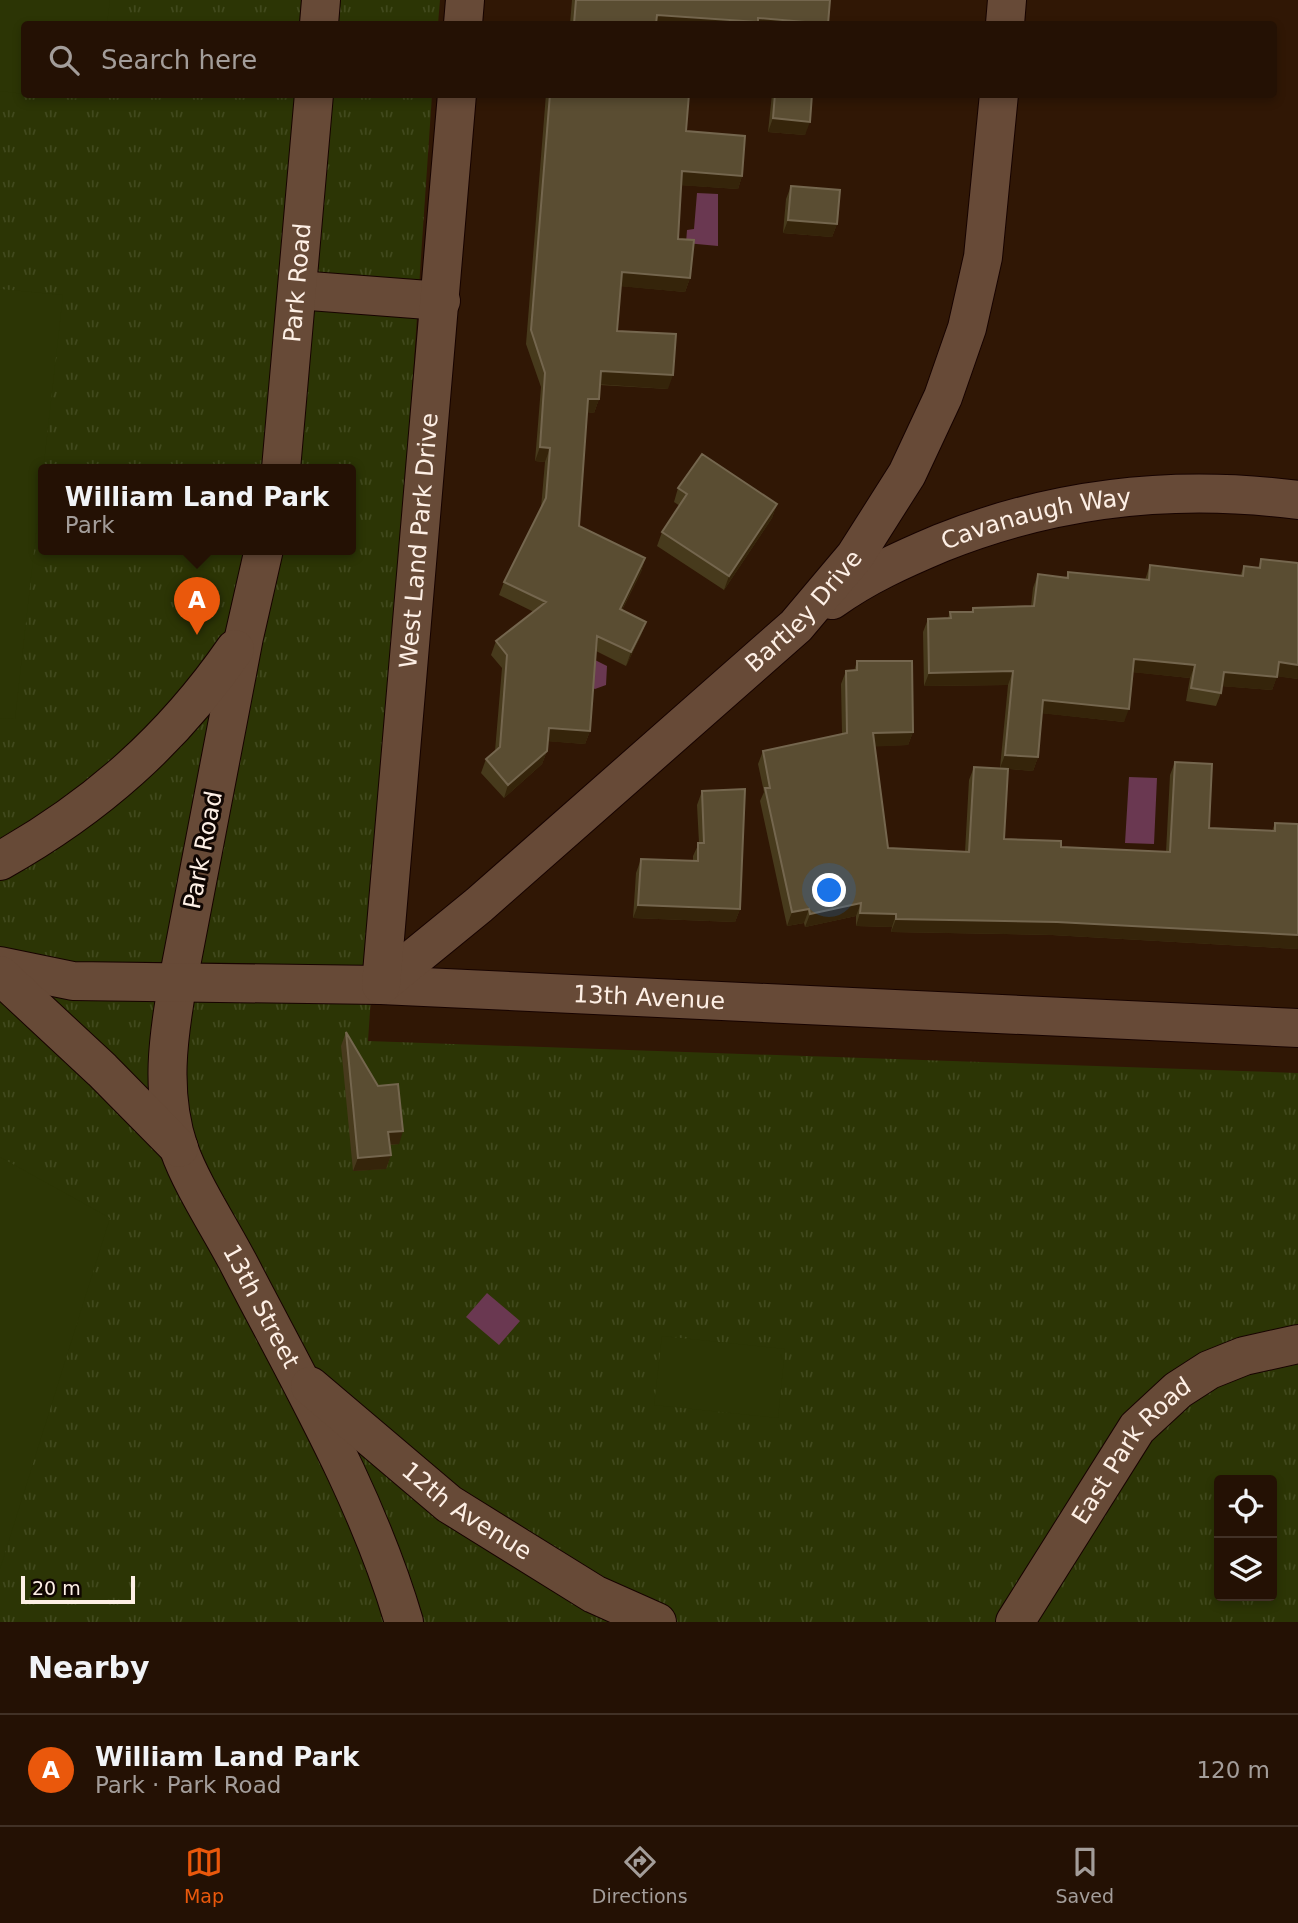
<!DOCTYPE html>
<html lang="en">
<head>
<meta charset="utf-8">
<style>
	:root { --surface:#241104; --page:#2c1a0e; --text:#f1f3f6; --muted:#a39d9a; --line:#413126; --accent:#ea580c }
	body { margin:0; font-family:"DejaVu Sans",sans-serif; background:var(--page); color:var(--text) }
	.controls { position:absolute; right:21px; bottom:21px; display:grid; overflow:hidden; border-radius:7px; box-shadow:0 4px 10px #0003 }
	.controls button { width:63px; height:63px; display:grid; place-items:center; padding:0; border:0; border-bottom:2px solid var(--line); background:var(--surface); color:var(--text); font:35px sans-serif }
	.scale { position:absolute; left:21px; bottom:18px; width:114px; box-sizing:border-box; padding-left:7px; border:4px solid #fdefe5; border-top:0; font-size:19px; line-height:24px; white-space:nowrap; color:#fdefe5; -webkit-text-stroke:5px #100602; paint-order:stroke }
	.you { position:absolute; left:830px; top:891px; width:24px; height:24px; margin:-18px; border:5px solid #fff; border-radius:50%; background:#1a73e8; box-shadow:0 0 0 10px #1a73e833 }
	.badge { display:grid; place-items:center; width:46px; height:46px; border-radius:50%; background:var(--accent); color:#fff; font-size:23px; font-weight:700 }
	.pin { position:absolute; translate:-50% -58px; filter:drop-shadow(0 2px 4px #0008) }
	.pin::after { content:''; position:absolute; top:37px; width:24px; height:21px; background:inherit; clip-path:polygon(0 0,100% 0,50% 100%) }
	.popup { position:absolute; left:38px; top:464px; width:318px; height:91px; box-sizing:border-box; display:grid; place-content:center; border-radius:7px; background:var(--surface); filter:drop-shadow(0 2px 5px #0005); font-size:23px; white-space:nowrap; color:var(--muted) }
	.popup b { font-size:26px; color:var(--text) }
	.popup::after { content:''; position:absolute; left:50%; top:100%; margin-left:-14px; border:14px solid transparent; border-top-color:var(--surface) }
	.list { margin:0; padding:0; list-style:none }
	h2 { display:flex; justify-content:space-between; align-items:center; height:91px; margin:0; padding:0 28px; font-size:30px }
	h2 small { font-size:23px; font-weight:400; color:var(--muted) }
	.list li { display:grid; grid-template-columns:46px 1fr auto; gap:21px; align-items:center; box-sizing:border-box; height:112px; padding:0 28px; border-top:2px solid var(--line) }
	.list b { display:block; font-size:26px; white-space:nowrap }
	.list p { margin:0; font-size:23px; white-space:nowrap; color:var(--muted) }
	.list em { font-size:23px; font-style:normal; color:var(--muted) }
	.icon { flex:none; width:38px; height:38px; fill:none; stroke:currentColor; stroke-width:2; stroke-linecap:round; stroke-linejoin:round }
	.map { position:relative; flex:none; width:1298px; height:1622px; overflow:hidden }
	.search { position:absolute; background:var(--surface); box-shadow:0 4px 10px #0003; left:21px; right:21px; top:21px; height:77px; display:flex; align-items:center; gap:18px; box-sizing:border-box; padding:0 24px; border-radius:7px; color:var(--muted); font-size:26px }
	.sheet { height:203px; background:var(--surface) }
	nav { display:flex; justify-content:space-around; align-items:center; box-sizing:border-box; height:98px; border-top:2px solid var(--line); background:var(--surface); font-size:19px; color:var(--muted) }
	nav a { display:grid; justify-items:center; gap:4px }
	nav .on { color:var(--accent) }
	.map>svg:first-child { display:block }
</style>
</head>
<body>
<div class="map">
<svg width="1298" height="1622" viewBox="0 0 1298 1622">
	<defs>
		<pattern id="grass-tufts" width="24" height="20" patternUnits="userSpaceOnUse" patternTransform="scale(1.75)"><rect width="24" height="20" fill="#2c3505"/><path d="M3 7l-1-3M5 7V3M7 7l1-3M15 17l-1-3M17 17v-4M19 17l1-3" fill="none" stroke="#41491d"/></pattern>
	</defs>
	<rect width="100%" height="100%" fill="#301705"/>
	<!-- grass -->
	<path fill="url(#grass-tufts)" fill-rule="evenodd" d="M0,0H440L438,24H24V94L432,95L368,1041L1298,1073V1622H0ZM43,469H351V549H43ZM1219,1480H1272V1596H1219Z"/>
	<!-- pitch -->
	<path fill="#2c3505" d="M0,0H110L107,24H24V94L0,91Z
		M35,95H98L97,100Z
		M0,289L63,295L15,719L0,718Z
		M0,1157L110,1218L0,1569Z
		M662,1336L785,1349L778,1418L654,1405Z"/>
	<!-- water -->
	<path fill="#6a3851" d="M697,193L718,194V246L686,243L687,230L694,229Z
		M579,652L607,666L606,685L595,689L590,687Z
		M1129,777L1157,778L1154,844L1125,843Z
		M487,1293L520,1321L499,1345L466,1317Z"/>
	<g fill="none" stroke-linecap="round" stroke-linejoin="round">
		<defs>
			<g id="minor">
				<path d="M319,24L321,0"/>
				<path d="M463,24L465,0"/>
				<path d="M1005,24L1007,0"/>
				<path d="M297,290L441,301"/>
				<path id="s1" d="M281,469L314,94"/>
				<path id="s2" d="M264,549L244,637L178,981C168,1037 160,1093 179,1149C191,1184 222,1231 240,1266C300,1382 367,1496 404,1622"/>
				<path id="s3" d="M832,600C865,576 903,559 941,543C1056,497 1175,484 1298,500"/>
				<path d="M0,861C96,807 172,740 235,649"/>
				<path id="s4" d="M0,966L73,981L381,985L1298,1028"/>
				<path d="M0,975L102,1070L179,1148"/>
				<path id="s5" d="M381,985L479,905L796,626L855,556L907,474L943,397L967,328L983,257L999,94"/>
				<path id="s6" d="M381,985L457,94"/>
				<path id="s7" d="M310,1386L449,1504L594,1594L657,1622"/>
				<path id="s8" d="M1015,1622L1137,1428L1178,1390L1209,1370L1244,1356L1298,1344"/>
			</g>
		</defs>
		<!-- minor casing -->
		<use href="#minor" stroke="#170300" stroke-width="40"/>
		<!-- minor -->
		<use href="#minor" stroke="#674a37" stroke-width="38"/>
	</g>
	<!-- wall -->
	<path fill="#473a1c" d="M572,0H830L828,24H570Z
		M546,94H689L686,131L742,176L738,189L681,185L678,239L690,278L685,292L621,286L617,331L668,389L600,385L599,399L594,413L587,412L579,526L645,558L641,572L622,610L646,622L641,635L626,666L596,651L590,731L585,744L548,741L547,751L542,764L504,798L481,773L486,759L495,751L502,668L491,655L496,641L534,612L499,595L504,582L541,508L545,462L535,461L541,387L526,344Z
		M772,94H812L805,135L768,132Z
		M791,186L837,224L832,237L783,233L786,199Z
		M678,488L777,504L772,518L724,590L657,546L662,532L680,506L674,502Z
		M1261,559L1298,679L1277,676L1272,690L1222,686L1221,693L1216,706L1186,701L1190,678L1133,672L1124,722L1042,713L1038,757L1033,771L1000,768L1008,685L924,686L923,632L928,619L948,618L950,612H971L973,608L1031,606L1033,588L1038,574L1066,578L1068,572L1145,580L1150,565L1240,576L1244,566L1258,568Z
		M857,661L913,732L908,745L875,746L888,848L965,852L969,780L974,767L1004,839L1061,847L1166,852L1170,775L1175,762L1209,828L1272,831L1275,823L1298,824V949L1052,935L891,932L892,927L856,926V916L805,927L804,923L787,926L760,801L764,792L758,764L763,751L842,734L841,684L846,671H854Z
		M702,791L740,909L735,922L633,918L636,873L641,859L693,861V856L699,843L697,805Z
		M346,1032L399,1144L390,1145L391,1155L386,1169L353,1171L341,1046Z"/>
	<!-- shaded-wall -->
	<path fill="#35240a" d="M657,15L758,18L828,24H653Z
		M773,118L810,122L805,135L768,132Z
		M682,171L742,176L738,189L677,185Z
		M788,220L837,224L832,237L783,233Z
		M622,272L690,278L685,292L617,286Z
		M601,371L673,375L668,389L596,384Z
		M588,399H599L594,413L584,412Z
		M540,447L550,448L545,462L535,461Z
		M777,504L772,518L724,590L729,576Z
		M645,558L641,572L615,623L620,609Z
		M646,622L641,635L626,666L631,652Z
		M1134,659L1195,665L1190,678L1130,672Z
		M1279,662L1298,665V679L1274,676Z
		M1013,671L1008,685L924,686L929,673Z
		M1224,672L1277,677L1272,690L1219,686Z
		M1043,700L1129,709L1124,722L1039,713Z
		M549,728L590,731L585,744L544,741Z
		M913,732L908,745L868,747L873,733Z
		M547,751L542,764L504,798L508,785Z
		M1005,755L1038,757L1033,771L1000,768Z
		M861,903L856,916L805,927L810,914Z
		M638,905L740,909L735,922L633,918Z
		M809,909L804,923L787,926L792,912Z
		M860,913L896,914L892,927L856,926Z
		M896,919L1057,922L1298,935V949L1052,935L891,932Z
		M403,1131L399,1144L384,1145L388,1132Z
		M391,1155L386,1169L353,1171L358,1158Z"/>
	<!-- building -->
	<path fill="#5a4d32" stroke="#74664e" stroke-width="2" d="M576,0H830L828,24L758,18V22L657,15L656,24H574Z
		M550,94H689L686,131L745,136L742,176L682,171L678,239L694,240L690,278L622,272L617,331L676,334L673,375L601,371L599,399H588L579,526L645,558L620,609L646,622L631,652L597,636L590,731L549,728L547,751L508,785L486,759L500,747L507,655L496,641L546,602L504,582L546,498L550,448L540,447L545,373L531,330Z
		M775,94H812L810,122L773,118Z
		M791,186L840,190L837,224L788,220Z
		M702,454L777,504L729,576L662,532L687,494L678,488Z
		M1261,559L1298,563V665L1279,662L1277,677L1224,672L1221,693L1191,688L1195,665L1134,659L1129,709L1043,700L1038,757L1005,755L1013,671L929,673L928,619L951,618L950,612H973V608L1034,606L1038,574L1068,578V572L1149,580L1150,565L1243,576L1244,566L1260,568Z
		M857,661H912L913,732L873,733L888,848L969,852L974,767L1008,769L1004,839L1061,841V847L1170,852L1175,762L1212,764L1209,828L1275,831V823L1298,824V935L1057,922L896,919V914L860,913L861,903L810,914L809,909L792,912L765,788H770L763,751L847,733L846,671L857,670Z
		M745,789L740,909L638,905L641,859L698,861V843H704L702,791Z
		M346,1032L378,1086L398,1084L403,1131L388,1132L391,1155L358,1158Z"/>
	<g text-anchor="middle" stroke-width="6" stroke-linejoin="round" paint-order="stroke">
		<!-- street labels -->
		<g font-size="24" fill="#fdefe5" stroke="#100602">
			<text dy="8" stroke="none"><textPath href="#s1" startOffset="187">Park Road</textPath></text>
			<text dy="8" stroke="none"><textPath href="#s3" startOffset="222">Cavanaugh Way</textPath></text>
			<text dy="8" stroke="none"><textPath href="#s6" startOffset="446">West Land Park Drive</textPath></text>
			<text dy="8" stroke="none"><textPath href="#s5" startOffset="565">Bartley Drive</textPath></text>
			<text transform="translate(203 850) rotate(-79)" y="8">Park Road</text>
			<text dy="8" stroke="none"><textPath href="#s4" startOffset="651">13th Avenue</textPath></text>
			<text dy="8" stroke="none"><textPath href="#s2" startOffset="788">13th Street</textPath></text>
			<text dy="8" stroke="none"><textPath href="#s8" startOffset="208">East Park Road</textPath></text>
			<text dy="8" stroke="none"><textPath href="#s7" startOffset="201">12th Avenue</textPath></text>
		</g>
	</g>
</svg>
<div class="controls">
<button><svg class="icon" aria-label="locate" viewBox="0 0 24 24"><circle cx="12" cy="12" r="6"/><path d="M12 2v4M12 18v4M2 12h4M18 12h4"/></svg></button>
<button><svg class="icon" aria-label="layers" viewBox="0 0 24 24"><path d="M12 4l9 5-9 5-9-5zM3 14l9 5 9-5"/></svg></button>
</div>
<div class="scale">20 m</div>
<div class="you"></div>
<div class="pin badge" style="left:197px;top:635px">A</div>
<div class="popup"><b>William Land Park</b>Park</div>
<div class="search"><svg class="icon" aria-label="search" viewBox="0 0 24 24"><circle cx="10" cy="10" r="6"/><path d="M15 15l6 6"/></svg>Search here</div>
</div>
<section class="sheet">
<h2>Nearby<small></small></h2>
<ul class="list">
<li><span class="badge">A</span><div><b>William Land Park</b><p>Park · Park Road</p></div><em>120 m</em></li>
</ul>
</section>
<nav>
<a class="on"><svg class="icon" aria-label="map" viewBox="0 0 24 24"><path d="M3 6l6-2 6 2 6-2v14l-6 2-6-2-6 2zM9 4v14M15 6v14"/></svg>Map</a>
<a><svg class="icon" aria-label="directions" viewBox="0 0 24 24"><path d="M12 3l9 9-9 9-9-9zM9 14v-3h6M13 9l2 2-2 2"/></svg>Directions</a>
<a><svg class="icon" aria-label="saved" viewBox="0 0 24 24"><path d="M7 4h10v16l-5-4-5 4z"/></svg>Saved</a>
</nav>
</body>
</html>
